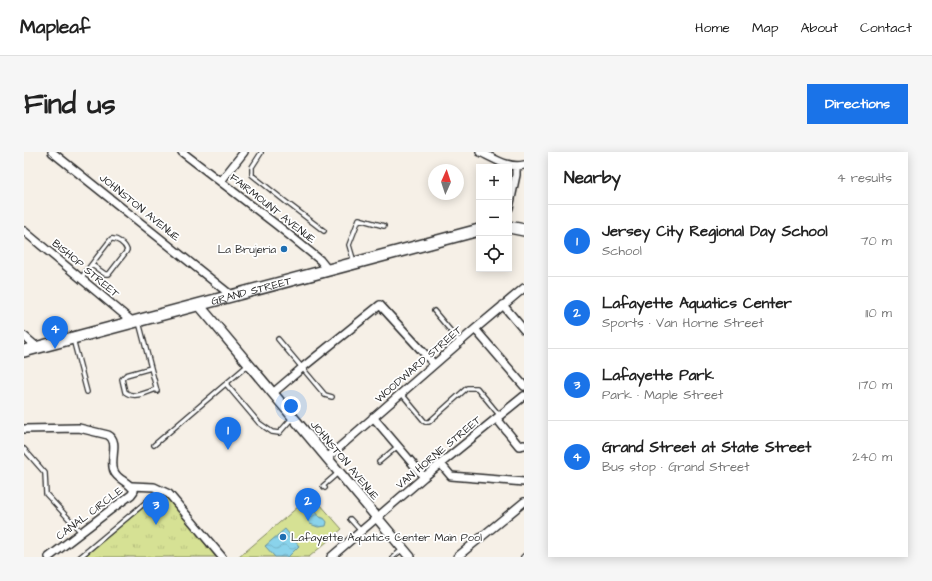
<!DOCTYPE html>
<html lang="en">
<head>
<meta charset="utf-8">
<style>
	:root { --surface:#fff; --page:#f6f6f6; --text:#222; --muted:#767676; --line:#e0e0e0; --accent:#1a73e8 }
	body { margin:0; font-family:"Architects Daughter",sans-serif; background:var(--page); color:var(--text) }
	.controls { position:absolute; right:12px; top:12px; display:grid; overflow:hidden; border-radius:0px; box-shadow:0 2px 10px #0003 }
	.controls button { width:36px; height:36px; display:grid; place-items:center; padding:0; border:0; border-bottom:1px solid var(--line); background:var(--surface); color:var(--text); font:20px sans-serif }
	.compass { position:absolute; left:404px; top:12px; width:36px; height:36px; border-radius:50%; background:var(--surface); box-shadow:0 2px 10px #0003; rotate:3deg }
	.you { position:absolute; left:267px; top:254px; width:14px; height:14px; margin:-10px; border:3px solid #fff; border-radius:50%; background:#1a73e8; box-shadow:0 0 0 6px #1a73e833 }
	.badge { display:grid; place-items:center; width:26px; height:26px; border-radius:50%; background:var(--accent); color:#fff; font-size:13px; font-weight:700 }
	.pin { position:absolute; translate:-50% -33px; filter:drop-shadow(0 1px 2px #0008) }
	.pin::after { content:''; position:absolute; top:21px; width:14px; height:12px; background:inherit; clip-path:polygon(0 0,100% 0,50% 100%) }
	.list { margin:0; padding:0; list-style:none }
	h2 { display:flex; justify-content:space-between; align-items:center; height:52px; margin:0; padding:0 16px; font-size:17px }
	h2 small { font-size:13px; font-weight:400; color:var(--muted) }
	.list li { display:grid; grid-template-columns:26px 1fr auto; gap:12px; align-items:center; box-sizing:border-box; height:72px; padding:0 16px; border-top:1px solid var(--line) }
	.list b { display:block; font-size:15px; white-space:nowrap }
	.list p { margin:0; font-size:13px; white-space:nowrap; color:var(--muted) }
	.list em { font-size:13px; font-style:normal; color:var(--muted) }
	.icon { flex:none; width:22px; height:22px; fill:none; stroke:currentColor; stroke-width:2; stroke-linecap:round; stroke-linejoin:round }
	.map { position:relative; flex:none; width:500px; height:405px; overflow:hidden; border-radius:0px }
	header { display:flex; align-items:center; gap:24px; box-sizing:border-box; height:56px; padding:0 20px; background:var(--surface); border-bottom:1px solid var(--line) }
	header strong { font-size:19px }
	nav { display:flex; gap:22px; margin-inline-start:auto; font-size:14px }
	.intro { display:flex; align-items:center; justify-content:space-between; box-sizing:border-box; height:96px; padding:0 24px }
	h1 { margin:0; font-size:28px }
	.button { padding:10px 18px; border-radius:0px; background:var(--accent); color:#fff; font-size:14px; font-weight:700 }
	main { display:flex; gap:24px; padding:0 24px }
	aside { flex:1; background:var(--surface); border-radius:0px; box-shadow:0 2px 10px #0003 }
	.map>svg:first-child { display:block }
</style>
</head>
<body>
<header>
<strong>Mapleaf</strong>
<nav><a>Home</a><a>Map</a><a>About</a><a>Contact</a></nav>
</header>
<div class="intro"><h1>Find us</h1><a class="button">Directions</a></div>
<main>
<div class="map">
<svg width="500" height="405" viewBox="0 0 500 405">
	<defs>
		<pattern id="park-tufts" width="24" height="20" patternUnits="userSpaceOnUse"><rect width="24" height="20" fill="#d6e194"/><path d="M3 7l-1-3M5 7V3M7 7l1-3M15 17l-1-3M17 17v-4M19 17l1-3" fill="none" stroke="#b8c180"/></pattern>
		<pattern id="water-waves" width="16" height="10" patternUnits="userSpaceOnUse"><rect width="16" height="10" fill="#8ad3eb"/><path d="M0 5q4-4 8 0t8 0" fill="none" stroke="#77b5ca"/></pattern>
	</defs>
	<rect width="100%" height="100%" fill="#f6f0e7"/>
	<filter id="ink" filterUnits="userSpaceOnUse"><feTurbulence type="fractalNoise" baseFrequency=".025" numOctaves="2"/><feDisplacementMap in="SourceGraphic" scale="8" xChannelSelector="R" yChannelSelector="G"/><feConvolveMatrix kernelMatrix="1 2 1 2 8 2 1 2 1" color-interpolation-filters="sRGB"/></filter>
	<g filter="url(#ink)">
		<!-- park -->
		<path fill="url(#park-tufts)" stroke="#808660" d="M138,340L192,405H60Z"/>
		<!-- garden -->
		<path fill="#d6e194" stroke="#808660" d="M288,343L318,377L285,405H215Z"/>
		<!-- water -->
		<path fill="url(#water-waves)" stroke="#64909e" d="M284,357L291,358C294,369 299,362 303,370L302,374L294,375L286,372C283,368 281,362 284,357Z
			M261,377L275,394L264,405H251L241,394Z"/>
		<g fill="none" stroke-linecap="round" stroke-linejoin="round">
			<defs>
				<path id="service" d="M237,0V1L228,15V23L262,50L300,79
					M330,110L325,93L335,67L360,74
					M57,126L87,87C93,86 101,92 103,98L102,100L85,122H81L68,113
					M410,159L436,190
					M115,170L133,239
					M49,187L63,240
					M254,187L301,243L308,245
					M127,216L102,223L98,227L101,240C110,247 122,241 132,237
					M202,232L235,271L248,280L255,281L269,265
					M377,241L401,270H405L443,236H453L476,264
					M130,293L225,212
					M0,297L21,321L22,342L57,380
					M355,310L374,294
					M301,336L299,334L314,321
					M326,367L337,379
					M56,405L134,340L136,339
					M369,405L379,397
					M499,405L500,404"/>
				<path id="minor" d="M28,0L208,144
					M158,0L254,74L296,108L304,118
					M456,0C470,6 484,17 500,13
					M197,29L220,0
					M485,56L492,23V15
					M0,79L109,170
					M479,153L500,178
					M451,177L500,234
					M0,184L14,196
					M249,241L278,216L356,153L410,212
					M349,265L400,325
					M473,267L495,294L500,293
					M0,277L55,276L84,283C96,289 85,308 90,319C93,328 106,330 110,339L107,343L85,359L25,405
					M303,306L451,177L500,136
					M417,312L427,324L500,330
					M108,334L130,335L145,342L198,405
					M307,405L400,325L500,244
					M433,405L500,350"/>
				<path id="tertiary" d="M175,153L386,405"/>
				<g id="secondary">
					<path d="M485,75L500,78"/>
					<path id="s1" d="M0,199L455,78"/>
				</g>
			</defs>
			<!-- service casing -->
			<use href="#service" stroke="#2b2b2b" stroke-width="6"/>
			<!-- minor casing -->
			<use href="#minor" stroke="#2b2b2b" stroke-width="10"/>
			<!-- tertiary casing -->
			<use href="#tertiary" stroke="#2b2b2b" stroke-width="12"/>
			<!-- secondary casing -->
			<use href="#secondary" stroke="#2b2b2b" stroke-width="14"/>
			<!-- service -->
			<use href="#service" stroke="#fff" stroke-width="3.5"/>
			<!-- minor -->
			<use href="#minor" stroke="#fff" stroke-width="7"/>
			<!-- tertiary -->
			<use href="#tertiary" stroke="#fff" stroke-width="9"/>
			<!-- secondary -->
			<use href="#secondary" stroke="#fff" stroke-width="11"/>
		</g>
	</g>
	<!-- markers -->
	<g fill="#1f6fb2" stroke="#fff" stroke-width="1.5">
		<circle cx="260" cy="97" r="4"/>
		<circle cx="259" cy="385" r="4"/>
	</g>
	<g text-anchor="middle" stroke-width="3.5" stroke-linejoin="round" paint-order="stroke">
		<!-- street labels -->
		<g font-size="11" fill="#2b2b2b" stroke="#fff">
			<text transform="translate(116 55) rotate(39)" y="4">JOHNSTON AVENUE</text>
			<text transform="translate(249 56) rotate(38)" y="4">FAIRMOUNT AVENUE</text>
			<text transform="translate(62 116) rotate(40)" y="4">BISHOP STREET</text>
			<text dy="4" stroke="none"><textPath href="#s1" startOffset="235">GRAND STREET</textPath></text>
			<text transform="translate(394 212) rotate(-41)" y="4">WOODWARD STREET</text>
			<text transform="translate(414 300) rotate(-40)" y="4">VAN HORNE STREET</text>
			<text transform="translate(321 308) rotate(50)" y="4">JOHNSTON AVENUE</text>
			<text transform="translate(65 361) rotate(-37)" y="4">CANAL CIRCLE</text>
		</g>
		<!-- poi labels -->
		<g font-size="11" fill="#2b2b2b" stroke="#fff" text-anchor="end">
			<text x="252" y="101">La Brujeria</text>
			<text x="267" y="389" text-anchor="start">Lafayette Aquatics Center Main Pool</text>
		</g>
	</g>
</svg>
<div class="controls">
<button>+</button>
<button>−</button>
<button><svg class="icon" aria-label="locate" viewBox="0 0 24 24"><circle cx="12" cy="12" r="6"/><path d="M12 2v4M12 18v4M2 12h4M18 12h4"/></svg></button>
</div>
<svg class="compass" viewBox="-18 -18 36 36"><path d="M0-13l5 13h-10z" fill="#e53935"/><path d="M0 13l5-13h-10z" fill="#767676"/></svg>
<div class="you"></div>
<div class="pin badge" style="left:204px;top:298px">1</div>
<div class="pin badge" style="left:284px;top:369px">2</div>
<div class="pin badge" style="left:132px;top:373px">3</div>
<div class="pin badge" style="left:31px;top:197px">4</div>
</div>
<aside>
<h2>Nearby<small>4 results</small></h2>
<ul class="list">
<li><span class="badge">1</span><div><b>Jersey City Regional Day School</b><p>School</p></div><em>70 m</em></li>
<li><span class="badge">2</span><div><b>Lafayette Aquatics Center</b><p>Sports · Van Horne Street</p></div><em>110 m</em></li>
<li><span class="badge">3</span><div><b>Lafayette Park</b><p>Park · Maple Street</p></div><em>170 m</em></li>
<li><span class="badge">4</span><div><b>Grand Street at State Street</b><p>Bus stop · Grand Street</p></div><em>240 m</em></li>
</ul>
</aside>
</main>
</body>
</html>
